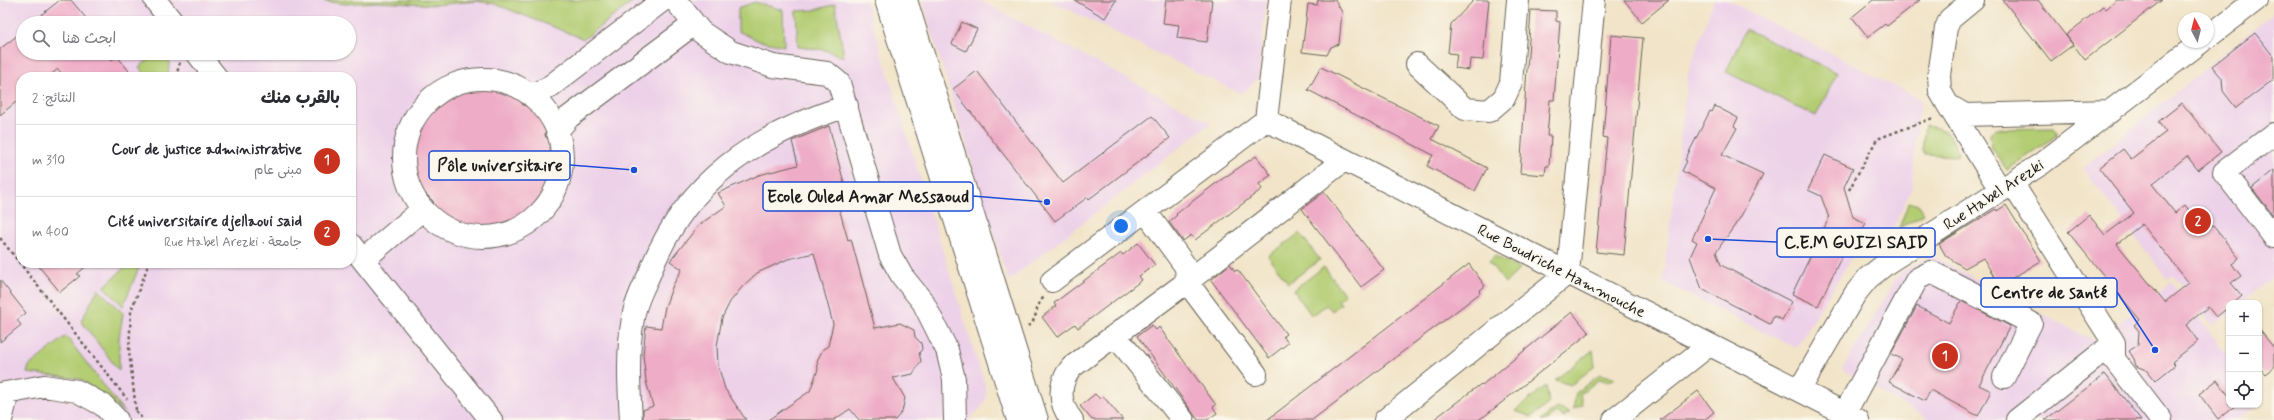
<!DOCTYPE html>
<html lang="ar">
<head>
<meta charset="utf-8">
<style>
	:root { --surface:#fff; --page:#f7f7f7; --text:#2b2b33; --muted:#7c7c81; --line:#e1e1e2; --accent:#c8321e }
	body { margin:0; font-family:Mynerve,"Playpen Sans Arabic",sans-serif; background:var(--page); color:var(--text); direction:rtl }
	.controls { position:absolute; right:12px; bottom:12px; display:grid; overflow:hidden; border-radius:8px; box-shadow:0 1px 3px #0004 }
	.controls button { width:36px; height:36px; display:grid; place-items:center; padding:0; border:0; border-bottom:1px solid var(--line); background:var(--surface); color:var(--text); font:20px sans-serif }
	.compass { position:absolute; left:2178px; top:12px; width:36px; height:36px; border-radius:50%; background:var(--surface); box-shadow:0 1px 3px #0004; rotate:353deg }
	.you { position:absolute; left:1121px; top:226px; width:14px; height:14px; margin:-10px; border:3px solid #fff; border-radius:50%; background:#1a73e8; box-shadow:0 0 0 6px #1a73e833 }
	.badge { display:grid; place-items:center; width:26px; height:26px; border-radius:50%; background:var(--accent); color:#fff; font-size:13px; font-weight:700 }
	.pin { position:absolute; translate:-50% -50%; border:2px solid #fff; box-shadow:0 1px 4px #0006 }
	.list { margin:0; padding:0; list-style:none }
	h2 { display:flex; justify-content:space-between; align-items:center; height:52px; margin:0; padding:0 16px; font-size:17px }
	h2 small { font-size:13px; font-weight:400; color:var(--muted) }
	.list li { display:grid; grid-template-columns:26px 1fr auto; gap:12px; align-items:center; box-sizing:border-box; height:72px; padding:0 16px; border-top:1px solid var(--line) }
	.list b { display:block; font-size:15px; white-space:nowrap }
	.list p { margin:0; font-size:13px; white-space:nowrap; color:var(--muted) }
	.list em { font-size:13px; font-style:normal; color:var(--muted) }
	.icon { flex:none; width:22px; height:22px; fill:none; stroke:currentColor; stroke-width:2; stroke-linecap:round; stroke-linejoin:round }
	.map { position:relative; flex:none; width:2274px; height:420px; overflow:hidden; direction:ltr }
	.search { position:absolute; background:var(--surface); box-shadow:0 1px 3px #0004; left:16px; top:16px; width:340px; height:44px; display:flex; align-items:center; gap:10px; box-sizing:border-box; padding:0 14px; border-radius:22px; color:var(--muted); font-size:15px }
	.panel { position:absolute; background:var(--surface); box-shadow:0 1px 3px #0004; left:16px; top:72px; width:340px; height:196px; border-radius:16px; direction:rtl }
	.map>svg:first-child { display:block }
</style>
</head>
<body>
<div class="map">
<svg width="2274" height="420" viewBox="0 0 2274 420">
	<rect width="100%" height="100%" fill="#fbf7ec"/>
	<filter id="ink" filterUnits="userSpaceOnUse"><feTurbulence type="fractalNoise" baseFrequency=".025" numOctaves="2"/><feDisplacementMap in="SourceGraphic" scale="8" xChannelSelector="R" yChannelSelector="G"/><feConvolveMatrix kernelMatrix="1 2 1 2 8 2 1 2 1" color-interpolation-filters="sRGB"/></filter>
	<filter id="wash" filterUnits="userSpaceOnUse"><feTurbulence type="fractalNoise" baseFrequency=".012" numOctaves="4" result="noise"/><feDisplacementMap in="SourceGraphic" scale="16" xChannelSelector="R" yChannelSelector="G"/><feGaussianBlur stdDeviation="0.9" result="paint"/><feColorMatrix in="noise" values="0 0 0 0 0 0 0 0 0 0 0 0 0 0 0 0 0 1.4 0 .05"/><feComposite in="paint" operator="in"/></filter>
	<g filter="url(#wash)">
		<rect width="100%" height="100%" fill="#f1e4c8"/>
		<!-- built -->
		<path fill="#edd1e9" fill-rule="evenodd" d="M0,0H865L986,390V399L981,408L968,420H0ZM23,23H349V53H23ZM21,77H351V263H21Z
			M922,0H979L1211,123L1008,281Z
			M1049,0H1266L1258,79L1246,90L1239,93Z
			M1714,0H1727L1921,100L1917,124L1912,187L1891,233L1852,257L1796,348L1663,282L1688,73Z
			M2274,13V276L2241,303H2229V312L2212,326L2173,275L2167,279L2083,168Z
			M1932,256L2095,342L2171,282L2229,357V405H2258L2237,420H1931L1842,370L1900,272Z"/>
		<!-- green -->
		<path fill="#b3cd73" stroke="#687448" d="M314,0H635L584,39L495,4L477,1L434,5L376,2L345,4Z
			M755,2L783,10L784,46L759,41L738,31V8Z
			M835,4L844,57L825,50L798,47L796,11L815,10Z
			M1746,29L1837,73L1816,116L1726,72Z
			M157,53H170L168,77H147L139,67Z
			M1925,126C1948,129 1948,132 1959,153L1956,156L1925,154L1922,151Z
			M2054,128L2057,131V136L2007,170L1991,148L1990,134L1995,129Z
			M1909,202L1918,205L1924,214L1899,228Z
			M1300,233L1320,260L1288,283L1268,256Z
			M1495,256L1520,269L1505,283L1489,262Z
			M126,263H141L123,306L104,287L127,265Z
			M1324,267L1345,295L1338,300L1341,304L1332,311L1326,305L1312,316L1293,290Z
			M98,289L123,313L119,338V371L81,321Z
			M66,336L125,413L80,379L27,373L29,366Z
			M1593,350L1595,366L1571,385L1555,380Z
			M1600,374L1615,378L1608,382L1600,379L1580,394L1582,405L1573,409L1576,393Z
			M1546,386L1549,403L1532,417L1515,411Z
			M1557,408L1570,413L1563,417L1557,412L1548,420H1541Z"/>
		<g id="blocks">
			<!-- building -->
			<path fill="#eeacc6" fill-rule="evenodd" d="M60,0H71L90,23H31Z
				M1074,0H1116L1105,18Z
				M1166,0H1212L1207,42L1177,38L1179,25L1163,23Z
				M1318,0H1335L1342,12L1339,44L1331,47L1327,55L1302,52L1308,4L1317,5Z
				M1474,0H1489L1483,60L1470,59L1469,70L1455,68L1457,54L1448,53L1451,24Z
				M1624,0H1669L1642,22Z
				M1873,0H1920L1887,26L1885,24L1868,37L1852,17Z
				M2003,0H2038L2073,45L2051,61Z
				M2117,0H2162L2085,60L2066,35L2103,6L2106,9Z
				M1531,10L1556,11V21L1560,22L1554,100H1550L1547,136H1551L1549,166H1546L1545,175L1520,173Z
				M962,22L977,29L966,51L952,44Z
				M23,31V53H106L112,60L117,56L129,71L121,77H64L58,69L48,77H21V98L0,115V49Z
				M2255,33L2274,57V79L2236,108L2223,91L2222,78L2212,66Z
				M1611,35L1643,38L1624,255L1596,252L1607,138L1603,137Z
				M1321,67L1439,126L1432,139L1487,168L1475,191L1427,166L1433,155L1308,90Z
				M977,71L1063,183L1152,116L1170,138L1089,199L1088,197L1055,221L953,89Z
				M479,88L502,91L519,98L523,105L531,107L540,116L546,127L545,136L551,142L554,160L549,183L538,203L520,218L498,226L475,227L453,221L435,208L433,201L421,189L414,168L415,145L423,124L437,106L457,94Z
				M2182,103L2221,152L2198,170L2187,156L2152,184L2175,213L2185,205L2194,217L2200,212L2212,227L2213,226L2239,258L2232,264L2241,276L2231,283L2242,296L2234,303H2229V307L2216,317L2208,307L2186,325L2198,341L2172,362L2175,365L2155,381L2146,370L2136,366L2134,359L2129,351L2138,345L2139,331L2134,325L2140,320L2068,232L2089,215L2105,235L2134,213L2099,168L2123,149L2131,159L2166,132L2158,122ZM2142,224L2189,283L2165,302L2117,244Z
				M1715,106L1738,118L1734,126L1737,128L1722,155L1763,174L1740,218L1716,252L1721,265L1792,302L1782,320L1774,316L1770,324L1702,289L1690,257L1697,242L1692,239L1716,188L1682,171L1687,161L1685,160L1710,111L1712,112Z
				M829,126L848,198L837,201L848,240L851,239L875,328L900,323L914,330L915,337L921,343L922,349L919,353L921,361L913,374L893,378L905,398L902,412L895,420H859L850,409L834,420H768L810,391L818,369L817,361L823,349L828,346L833,324L814,253L788,259L757,273L743,286L730,302L722,318L717,346L718,365L725,389L746,420H643V410L653,406L646,381L643,355L646,326L661,328L665,307L673,285L682,269L670,261L699,225L726,206L718,193L759,175L798,165L792,141Z
				M1825,155L1853,168L1844,187L1853,217L1866,223L1858,238L1850,239L1818,306L1792,294L1829,218L1821,196L1808,190Z
				M1256,156L1271,175L1259,184L1262,189L1195,240L1191,235L1183,241L1169,222L1177,215L1176,214L1215,184Z
				M2274,170V216L2252,188Z
				M1324,192L1384,270L1361,287L1302,209Z
				M2006,205L2041,261L2009,280L2029,291L2022,304L2006,296L1983,258L1965,268L1946,256L1939,244L1996,209L1997,211Z
				M1138,243L1155,265L1139,276L1142,280L1078,328L1075,324L1057,337L1042,317L1056,306L1054,303L1121,253L1123,255Z
				M36,263H90L77,274L80,276L60,292Z
				M1230,264L1235,271L1238,270L1286,334L1283,336L1288,343L1269,358L1211,280Z
				M1469,264L1485,286L1479,291L1480,293L1454,313L1312,420H1267Z
				M0,280L26,313L17,320L21,325L0,342Z
				M1961,301L2010,326L1979,385L1991,391L1978,416L1930,390L1925,401L1889,382L1902,359L1891,354L1917,306L1949,323Z
				M1572,312L1589,333L1486,415L1478,420H1433L1481,384L1482,385Z
				M1152,325L1156,330L1159,327L1216,405L1213,407L1217,413L1207,420H1198L1137,336Z
				M2259,329L2274,348V367L2265,374L2259,367Z
				M2105,374L2141,420H2045Z
				M2217,380L2229,396V405H2236L2218,419L2199,394Z
				M1698,391L1714,412L1704,420H1660Z
				M1095,394L1100,399L1103,396L1123,420H1092L1080,406Z"/>
		</g>
	</g>
	<g filter="url(#ink)">
		<use href="#blocks" fill-opacity="0" stroke="#676258" stroke-width="1"/>
		<g fill="none" stroke-linecap="round" stroke-linejoin="round">
			<defs>
				<path id="minor" d="M155,0L173,23
					M675,0L701,32L731,52L773,66L827,73L839,83L890,255L902,276L923,302L947,350L954,379L955,420
					M886,0L1018,420
					M906,0L1037,420
					M1973,0L1950,19L1946,28L1939,75L1940,91L1948,105L1965,115L2112,111
					M2208,37L2256,0
					M197,53L216,77
					M1417,64L1465,109L1489,111L1504,98L1511,83L1518,0
					M404 158a79 79 0 1 1 158 0a79 79 0 1 1-158 0Z
					M531,95L548,88L663,0
					M1948,105L2001,191
					M1266,120L1858,420
					M557,131L569,117L694,24
					M2274,134L2224,172L2274,237
					M2012,183L2114,343V359L2161,420
					M1146,212L1186,267L1187,282L1256,374
					M351,245L491,420
					M363,260L423,209
					M1052,281L1266,120L1280,0
					M1115,335L1183,420
					M1800,389L1855,294L1868,278L1887,263L2041,164L2201,42
					M0,394L44,386L77,391L103,405L117,420
					M1845,413L1917,279L1931,272L2031,323L2004,377
					M1,420L8,393
					M631,420C629,386 627,352 633,318C635,303 643,288 649,275C684,181 755,135 847,106
					M1072,420C1058,403 1058,383 1072,367L1187,282L1344,160
					M1385,420L1568,273L1594,0
					M1614,420L1709,345
					M2017,420L2114,343"/>
			</defs>
			<!-- minor casing -->
			<use href="#minor" stroke="#676258" stroke-width="24"/>
			<!-- path -->
			<path stroke="#676258" stroke-width="2.5" stroke-dasharray="3 3" stroke-linecap="butt" d="M176,77L180,62
				M1849,190L1877,139L1933,118
				M0,238L127,399
				M1028,326C1039,319 1033,308 1044,297
				M136,410L129,351L131,311L149,263
				M136,411L143,420"/>
			<!-- minor -->
			<use href="#minor" stroke="#fff" stroke-width="22"/>
		</g>
	</g>
	<g text-anchor="middle" stroke-width="3.5" stroke-linejoin="round" paint-order="stroke">
		<!-- street labels -->
		<g font-size="16" fill="#1c1c1c" stroke="#fbf7ec">
			<text transform="translate(1993 194) rotate(-33)" y="6">Rue Habel Arezki</text>
			<text transform="translate(1562 270) rotate(27)" y="6">Rue Boudriche Hammouche</text>
		</g>
	</g>
	<!-- callouts -->
	<path fill="none" stroke="#1d4ed8" stroke-width="1.5" d="M634 170L570 165M1047 202L973 196M1708 239L1777 242M2155 350L2117 292"/>
	<g fill="#1d4ed8" stroke="#fbf7ec" stroke-width="1.5">
		<circle cx="634" cy="170" r="4"/>
		<circle cx="1047" cy="202" r="4"/>
		<circle cx="1708" cy="239" r="4"/>
		<circle cx="2155" cy="350" r="4"/>
	</g>
	<g fill="#fbf7ec" stroke="#1d4ed8" stroke-width="1.5">
		<rect x="429" y="151" width="141" height="29" rx="4"/>
		<rect x="763" y="182" width="210" height="29" rx="4"/>
		<rect x="1777" y="228" width="158" height="29" rx="4"/>
		<rect x="1981" y="278" width="136" height="29" rx="4"/>
	</g>
	<g font-size="17" text-anchor="middle" font-weight="bold" fill="#1c1c1c">
		<text x="500" y="171">Pôle universitaire</text>
		<text x="868" y="202">Ecole Ouled Amar Messaoud</text>
		<text x="1856" y="248">C.E.M GUIZI SAID</text>
		<text x="2049" y="298">Centre de santé</text>
	</g>
</svg>
<div class="controls">
<button>+</button>
<button>−</button>
<button><svg class="icon" aria-label="locate" viewBox="0 0 24 24"><circle cx="12" cy="12" r="6"/><path d="M12 2v4M12 18v4M2 12h4M18 12h4"/></svg></button>
</div>
<svg class="compass" viewBox="-18 -18 36 36"><path d="M0-13l5 13h-10z" fill="#e53935"/><path d="M0 13l5-13h-10z" fill="#7c7c81"/></svg>
<div class="you"></div>
<div class="pin badge" style="left:1945px;top:356px">1</div>
<div class="pin badge" style="left:2198px;top:221px">2</div>
<div class="search"><svg class="icon" aria-label="search" viewBox="0 0 24 24"><circle cx="10" cy="10" r="6"/><path d="M15 15l6 6"/></svg>ابحث هنا</div>
<section class="panel">
<h2>بالقرب منك<small>النتائج: 2</small></h2>
<ul class="list">
<li><span class="badge">1</span><div><b>Cour de justice administrative</b><p>مبنى عام</p></div><em>310 m</em></li>
<li><span class="badge">2</span><div><b>Cité universitaire djellaoui said</b><p>جامعة · Rue Habel Arezki</p></div><em>400 m</em></li>
</ul>
</section>
</div>
</body>
</html>
